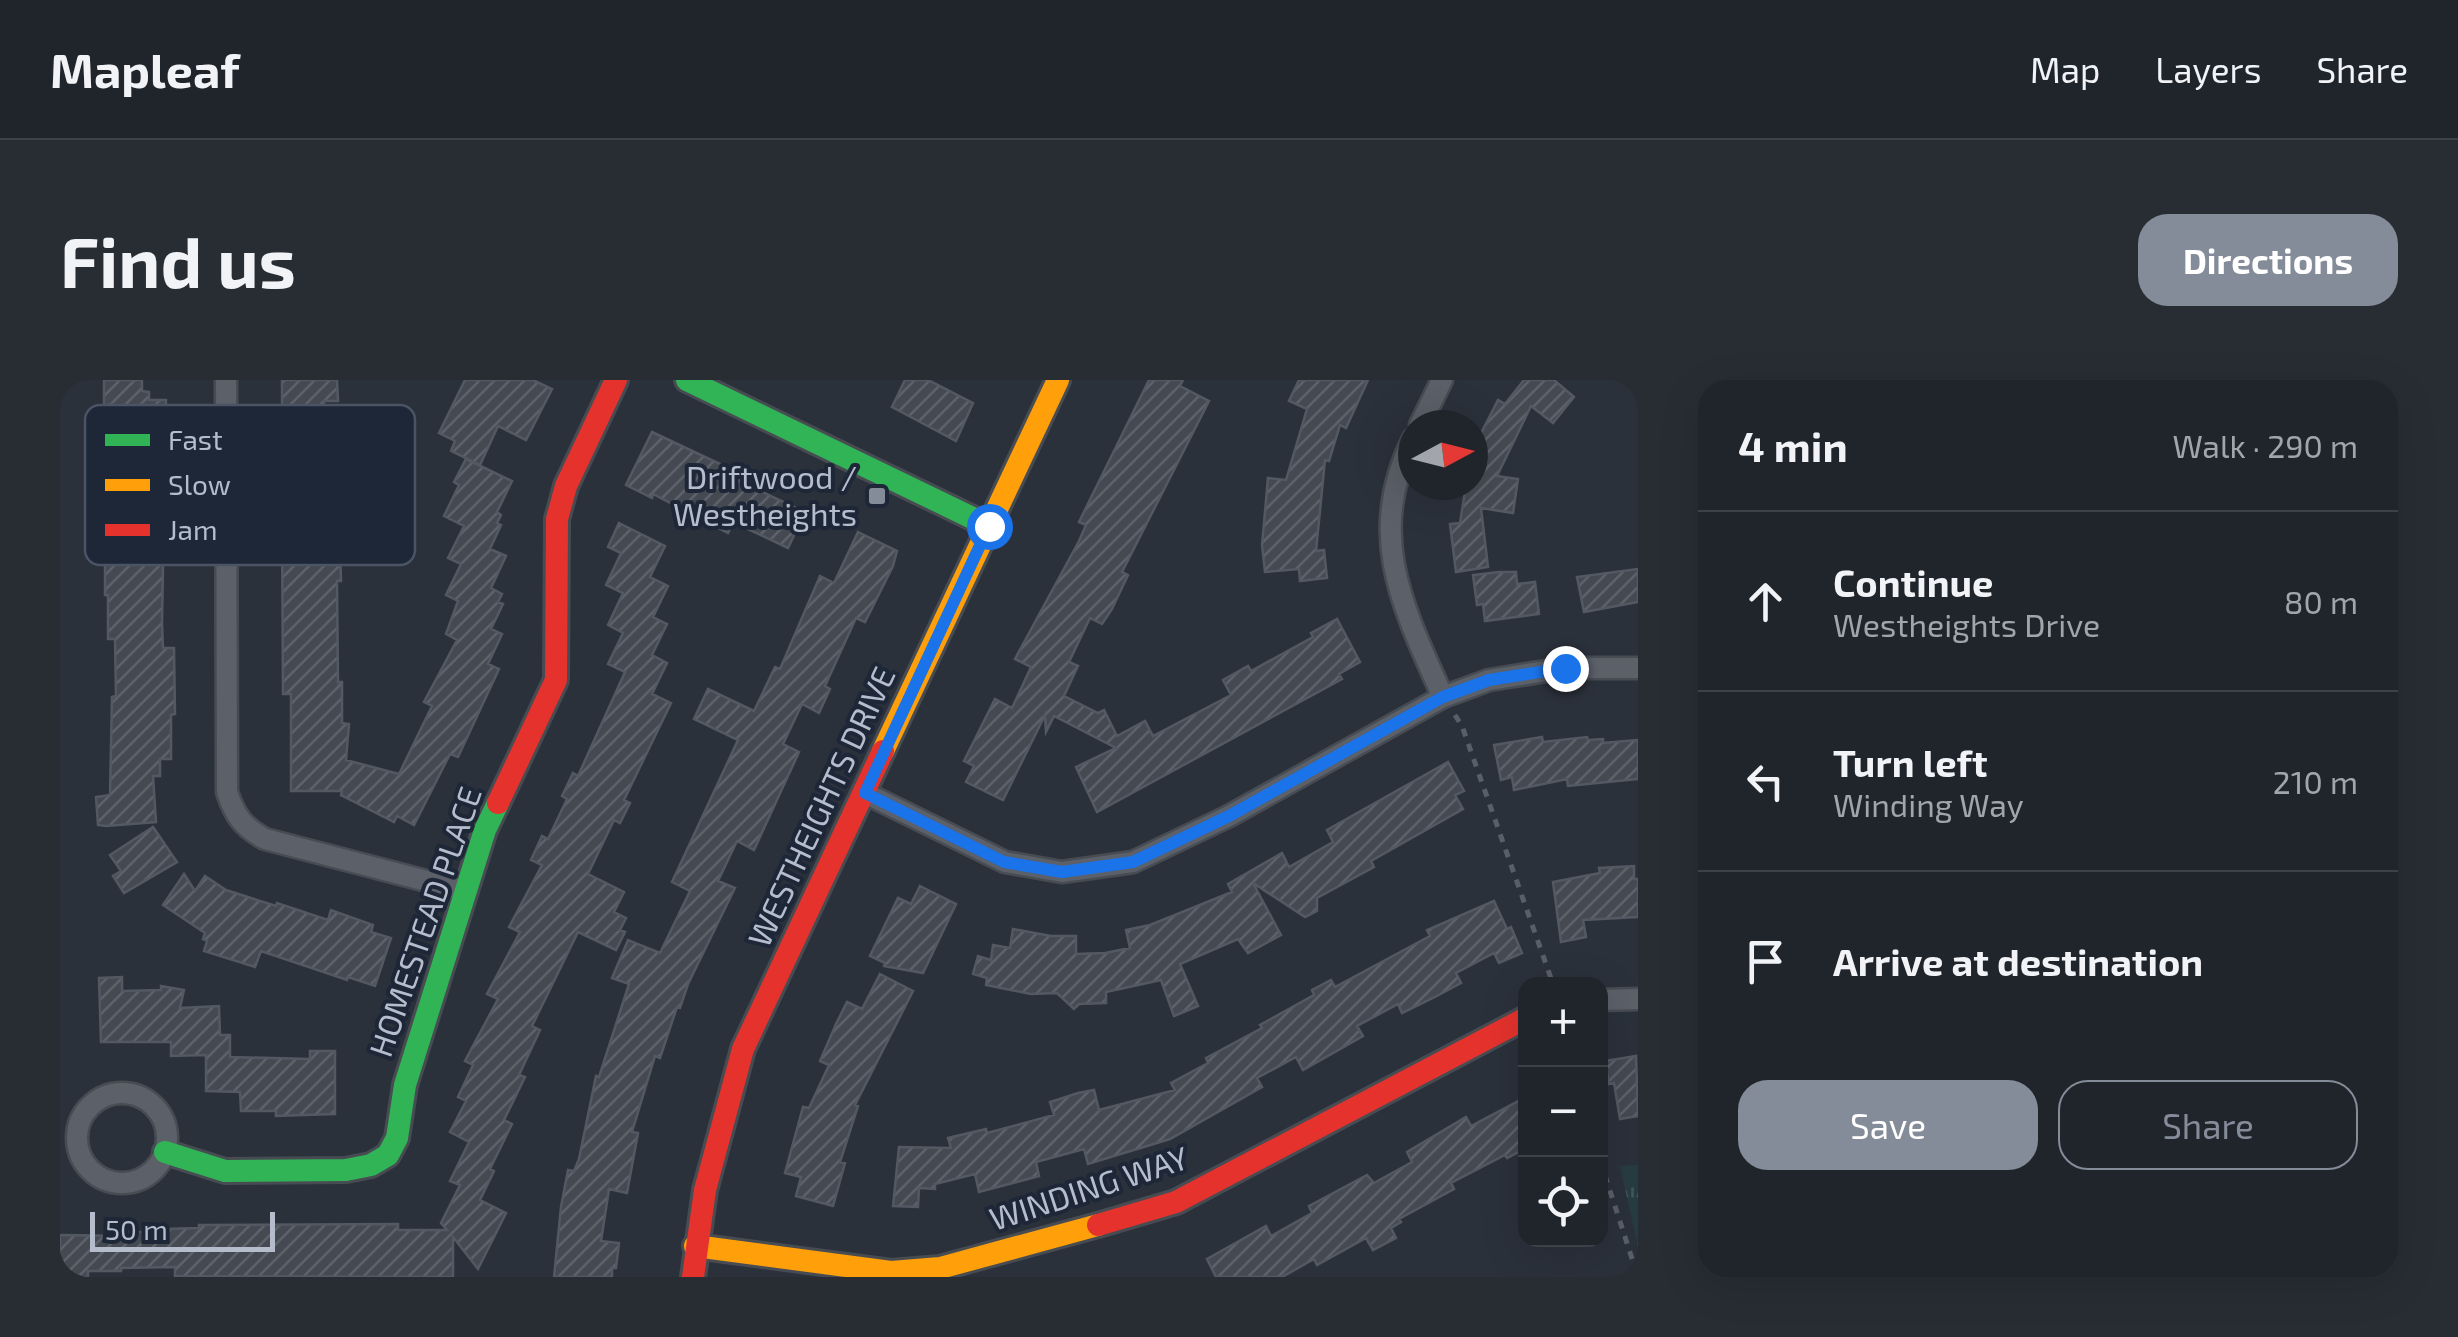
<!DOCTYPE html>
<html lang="en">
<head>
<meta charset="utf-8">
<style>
	:root { --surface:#20252c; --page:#282d34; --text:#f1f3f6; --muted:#a2a5a9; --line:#3d4248; --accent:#858c99 }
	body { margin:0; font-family:"Exo 2",sans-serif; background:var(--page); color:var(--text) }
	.controls { position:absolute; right:30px; bottom:30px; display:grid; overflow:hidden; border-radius:20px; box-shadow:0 10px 40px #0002 }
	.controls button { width:90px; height:90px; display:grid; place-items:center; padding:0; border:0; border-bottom:2px solid var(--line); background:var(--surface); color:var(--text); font:50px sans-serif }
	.compass { position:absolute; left:1338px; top:30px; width:90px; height:90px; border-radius:50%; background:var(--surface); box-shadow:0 10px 40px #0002; rotate:83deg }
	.scale { position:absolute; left:30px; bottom:25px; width:185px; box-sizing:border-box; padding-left:10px; border:5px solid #b5bdcc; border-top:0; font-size:28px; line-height:35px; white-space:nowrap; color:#b5bdcc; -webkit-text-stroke:8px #1d2737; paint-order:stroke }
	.stop { position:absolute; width:30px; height:30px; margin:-22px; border:8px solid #1a73e8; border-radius:50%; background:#fff }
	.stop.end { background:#1a73e8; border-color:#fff; box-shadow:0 2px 10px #0008 }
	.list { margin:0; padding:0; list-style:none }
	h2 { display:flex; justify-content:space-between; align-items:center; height:130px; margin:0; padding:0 40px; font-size:42px }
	h2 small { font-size:32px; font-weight:400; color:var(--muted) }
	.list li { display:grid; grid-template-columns:65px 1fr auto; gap:30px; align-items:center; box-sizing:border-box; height:180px; padding:0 40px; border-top:2px solid var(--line) }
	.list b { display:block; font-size:38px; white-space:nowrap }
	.list p { margin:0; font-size:32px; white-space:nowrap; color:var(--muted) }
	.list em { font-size:32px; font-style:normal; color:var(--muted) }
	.actions { display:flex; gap:20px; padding:30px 40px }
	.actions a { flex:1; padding:22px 0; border:2px solid var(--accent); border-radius:30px; text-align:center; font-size:35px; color:var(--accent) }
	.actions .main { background:var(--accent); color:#fff }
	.icon { flex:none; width:55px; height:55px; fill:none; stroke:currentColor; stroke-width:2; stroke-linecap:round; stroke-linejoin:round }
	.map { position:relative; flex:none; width:1578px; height:897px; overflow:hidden; border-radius:30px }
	header { display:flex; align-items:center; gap:60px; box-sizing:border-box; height:140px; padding:0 50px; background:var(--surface); border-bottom:2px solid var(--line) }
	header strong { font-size:48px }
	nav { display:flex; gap:55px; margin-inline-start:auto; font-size:35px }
	.intro { display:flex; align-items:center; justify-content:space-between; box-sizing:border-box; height:240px; padding:0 60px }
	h1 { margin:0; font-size:70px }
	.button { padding:25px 45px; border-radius:30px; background:var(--accent); color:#fff; font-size:35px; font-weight:700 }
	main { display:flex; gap:60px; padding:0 60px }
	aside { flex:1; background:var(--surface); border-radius:30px; box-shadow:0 10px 40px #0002 }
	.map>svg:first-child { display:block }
</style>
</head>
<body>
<header>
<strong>Mapleaf</strong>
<nav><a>Map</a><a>Layers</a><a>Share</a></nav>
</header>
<div class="intro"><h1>Find us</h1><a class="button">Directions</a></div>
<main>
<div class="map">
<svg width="1578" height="897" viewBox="0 0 1578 897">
	<defs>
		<pattern id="park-tufts" width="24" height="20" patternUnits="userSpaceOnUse" patternTransform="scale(2.5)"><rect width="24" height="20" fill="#273c42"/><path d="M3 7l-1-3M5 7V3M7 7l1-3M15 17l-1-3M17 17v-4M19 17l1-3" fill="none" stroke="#44565c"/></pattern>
		<pattern id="building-hatch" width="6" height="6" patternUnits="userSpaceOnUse" patternTransform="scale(2.5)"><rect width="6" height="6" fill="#444952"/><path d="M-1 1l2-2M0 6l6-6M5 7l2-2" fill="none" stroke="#5d616a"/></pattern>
	</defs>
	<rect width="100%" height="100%" fill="#2b313b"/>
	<!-- park -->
	<path fill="url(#park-tufts)" d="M1578,785V866L1560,786Z"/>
	<!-- building -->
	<path fill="url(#building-hatch)" stroke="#535963" stroke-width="2.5" d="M44,0H82V11L89,12V20H106L102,243L103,268H114L115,334L111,335V379H100V396H93L96,442L46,446L38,445L36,417L50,415L52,317L56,316L55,259H48V215H45V178H50L53,24L44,25Z
		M222,0H277L278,21H264L265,164H280L281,201H277L278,302H282V343L289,344L286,380L339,394L372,326L364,322L397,260L386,254L398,221L386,215L401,184L388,178L404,146L384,136L399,105L394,102L406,79L452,101L437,132L441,135L437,143L441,145L430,169L446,176L431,208L442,214L438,222L443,224L431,249L442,254L428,284L439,289L398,377L390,374L354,445L337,436L334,442L281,415L282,411H231V314H223L222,136H219L217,31H222Z
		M405,0H473L492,9L466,60L438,46L420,85L391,71L395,61L379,53Z
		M845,0H868L913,23L896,61L832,27Z
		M1089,0H1123L1120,6L1149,21L1062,192L1068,195L1052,229L1042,244L1030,238L1009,282L1018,286L1004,316L1038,333L1044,330L1057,356L1085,341L1093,356L1171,315L1163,300L1188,286L1191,291L1253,257L1251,253L1277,239L1300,282L1279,294L1282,299L1037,432L1016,387L1056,368L994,336L986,352L985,335L943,420L906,402L914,386L904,381L935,319L952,328L971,287L955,279L1019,161L1026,145L1019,142Z
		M1239,0H1308L1286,48L1280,45L1269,81L1265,80L1256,171L1264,170L1267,198L1240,201L1239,189L1205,192L1202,165L1208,98L1226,100L1247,29L1229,21Z
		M1464,0H1494L1514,17L1493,43L1471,26L1437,96L1458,99L1453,133L1421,128L1428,187L1396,192L1390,144L1400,143L1406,105H1413V69L1438,20L1445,24Z
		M592,52L688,97L685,104L745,132L728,168L673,142L668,153L593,114L592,118L566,105Z
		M559,143L605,166L590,197L608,206L593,237L607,244L592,275L607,283L592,314L611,323L564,420L570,423L560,443L554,440L528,494L564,512L554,532L566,538L560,550L565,552L556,570L518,552L472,646L480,650L459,695L465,697L444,740L452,744L430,789L434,791L420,820L446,833L418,889L393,857V897L115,896V887L61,888V891H28V897H0V855L69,856V852H104V849L139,848V845L338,844V850H387L381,843L400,805L390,801L409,762L390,752L406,721L398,717L413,685L405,681L438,619L427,614L460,552L449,547L482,485L471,480L482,456L488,459L507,419L502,416L513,393L518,396L565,292L548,284L563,253L548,245L563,213L546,205L561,173L548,167Z
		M798,152L837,171L833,186L805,242L796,238L765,306L770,309L759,333L742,324L723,364L739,372L694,470L677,461L658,501L675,508L628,604L620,628L617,627L600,678L595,676L572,752L578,753L567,813L549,809L541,861L559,863L556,888H552V897H494L501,827L508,790L514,791L519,779L536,696L539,697L569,604L552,598L568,560L600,573L630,511L612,502L678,360L634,339L648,309L694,331L715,287L720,289L760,196L774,203Z
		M1578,189V222L1524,232L1517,197Z
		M1439,192H1456L1457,204L1475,202L1479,234L1425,241L1423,224L1417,225L1413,195Z
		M1482,357L1483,362L1527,357L1528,360L1543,359V363L1578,360V399L1508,406L1507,399L1454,410L1452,397L1441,400L1434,365Z
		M1388,382L1404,411L1395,415L1403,429L1311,481L1314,487L1257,518V531L1245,537L1193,503L1221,555L1188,573L1178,559L1120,584L1138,626L1114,636L1101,600L1046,612V623L1019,624L1014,629L997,613L971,614L926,605L927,598L913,594L918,576L931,580L933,565L950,568L953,549L991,556H1016V574L1045,573L1070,568L1066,550L1090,545L1172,512L1168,504L1222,473L1229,487L1273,462L1267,450Z
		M93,447L117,482L64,513L53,496L61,491L50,475Z
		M1574,486V499H1578V537L1523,540L1526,557L1501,562L1493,502L1540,493L1539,488Z
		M124,494L135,511L145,496L166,510L216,526L217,523L268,540L271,530L313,545L311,552L331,558L315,606L288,597L287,600L201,571L195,587L144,571L147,561L143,559L145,553L103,525Z
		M860,506L896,524L863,593L824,586L825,583L810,576L838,518L851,524Z
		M1434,521L1447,549L1451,547L1462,573L1439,583L1434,573L1396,593L1401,603L1373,618L1342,633L1338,624L1297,646L1303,656L1243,690L1236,677L1197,698L1202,707L1110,759L1028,784L1024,769L976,782L979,796L919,812L915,794L875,804V809L859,808L858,827L833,826L839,767L891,768L888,758L926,749L927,753L994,735L990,722L1018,713L1034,710L1039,730L1115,710L1111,703L1148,683L1146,678L1202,648L1200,645L1254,615L1252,610L1271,600L1275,607L1370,556L1367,550Z
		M820,594L853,611L795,725L798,726L780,782L785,783L773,826L736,816L741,797L725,793L743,727L749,728L769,685L760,681L776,644L787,622L802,629Z
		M62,597V611L101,610V606L124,610L120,628L159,626L160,655H170V677L250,679V671H275V734L216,736V731H181L180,712L146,711V675L111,676V662H41L39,598Z
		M1576,676L1578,736L1560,739L1554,703L1549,704L1545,681Z
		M1466,717V768L1447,778L1445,775L1391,803L1394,809L1339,839L1341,842L1331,848L1336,858L1313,870L1306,858L1257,885L1254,879L1222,897H1156L1147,879L1206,846L1211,856L1252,833L1249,826L1307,795L1314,803L1352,782L1347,772L1406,737L1411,746Z"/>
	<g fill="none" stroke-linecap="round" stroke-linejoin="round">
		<defs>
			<path id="street" d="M166,0L167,412C175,436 183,447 205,459L405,511
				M1360,45L1382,0
				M1353,59C1305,154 1343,228 1383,317
				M805,413L945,482L1002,492L1073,482L1169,436L1383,317L1429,300L1505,288H1578
				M1540,620L1578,619
				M17 758a45 45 0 1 1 90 0a45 45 0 1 1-90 0Z"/>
			<path id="fast" d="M627,0L929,146
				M105,772L165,791L286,790L311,785L328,775L337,758L345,705L425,450L438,423"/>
			<path id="slow" d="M823,371L998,0
				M635,866L831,892L880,888L1038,845"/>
			<path id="jam" d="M438,423L496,300L497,139L506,106L556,0
				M1038,845L1116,822L1466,638
				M633,897L645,810L683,669L823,371"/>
		</defs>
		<!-- street casing -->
		<use href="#street" stroke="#474c53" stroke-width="25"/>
		<!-- fast casing -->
		<use href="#fast" stroke="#474c53" stroke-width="28"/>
		<!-- slow casing -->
		<use href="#slow" stroke="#474c53" stroke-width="28"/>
		<!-- jam casing -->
		<use href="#jam" stroke="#474c53" stroke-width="28"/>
		<!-- path -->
		<path stroke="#595f66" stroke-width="5" stroke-dasharray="8 8" stroke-linecap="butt" d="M1395,335L1402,346L1493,604
			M1540,780L1578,897"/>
		<!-- street -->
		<use href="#street" stroke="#5b6069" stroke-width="20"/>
		<!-- fast -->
		<use href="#fast" stroke="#30b455" stroke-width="22"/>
		<!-- slow -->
		<use href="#slow" stroke="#ff9f0a" stroke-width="22"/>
		<!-- jam -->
		<use href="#jam" stroke="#e5322d" stroke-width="22"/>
	</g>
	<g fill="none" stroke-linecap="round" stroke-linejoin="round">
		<!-- route -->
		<path stroke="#1a73e8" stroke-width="12" d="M929,146L805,413L944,482L1002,492L1073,482L1169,436L1383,317L1429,300L1505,288"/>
	</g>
	<!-- markers -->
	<rect fill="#858c99" stroke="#1d2737" stroke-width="4" x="807" y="106" width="20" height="20" rx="5"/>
	<g text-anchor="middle" stroke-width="8" stroke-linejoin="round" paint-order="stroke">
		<!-- poi labels -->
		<g font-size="32" fill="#b5bdcc" stroke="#1d2737" text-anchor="end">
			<text x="797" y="109">Driftwood /<tspan x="797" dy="37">Westheights</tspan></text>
		</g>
		<!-- street labels -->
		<g font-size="32" fill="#b5bdcc" stroke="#1d2737">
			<text transform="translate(762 427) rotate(-65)" y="11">WESTHEIGHTS DRIVE</text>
			<text transform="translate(366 542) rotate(-71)" y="11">HOMESTEAD PLACE</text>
			<text transform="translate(1029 809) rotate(-18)" y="11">WINDING WAY</text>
		</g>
	</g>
	<!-- legend -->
	<rect x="25" y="25" width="330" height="160" rx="15" fill="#1d2737" stroke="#4b5464" stroke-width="2.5"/>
	<rect x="45" y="54" width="45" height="12" fill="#30b455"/>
	<rect x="45" y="99" width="45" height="12" fill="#ff9f0a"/>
	<rect x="45" y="144" width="45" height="12" fill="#e5322d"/>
	<g font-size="28" fill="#b5bdcc">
		<text x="108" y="70">Fast</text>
		<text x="108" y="115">Slow</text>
		<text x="108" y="160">Jam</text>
	</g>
</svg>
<div class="controls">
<button>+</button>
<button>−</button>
<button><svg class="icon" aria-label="locate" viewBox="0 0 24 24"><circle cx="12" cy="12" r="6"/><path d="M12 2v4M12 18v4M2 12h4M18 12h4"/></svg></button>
</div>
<svg class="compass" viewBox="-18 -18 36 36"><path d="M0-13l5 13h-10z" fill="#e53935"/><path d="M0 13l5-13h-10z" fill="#a2a5a9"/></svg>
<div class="scale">50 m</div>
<div class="stop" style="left:929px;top:146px"></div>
<div class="stop end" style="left:1505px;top:288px"></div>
</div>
<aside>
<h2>4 min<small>Walk · 290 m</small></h2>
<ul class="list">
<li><svg class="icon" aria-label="ahead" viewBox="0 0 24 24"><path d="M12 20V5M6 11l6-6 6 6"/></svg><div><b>Continue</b><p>Westheights Drive</p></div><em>80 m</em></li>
<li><svg class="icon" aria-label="left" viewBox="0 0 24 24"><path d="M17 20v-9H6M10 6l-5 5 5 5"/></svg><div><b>Turn left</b><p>Winding Way</p></div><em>210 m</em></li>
<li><svg class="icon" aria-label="arrive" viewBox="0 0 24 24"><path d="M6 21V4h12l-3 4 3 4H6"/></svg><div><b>Arrive at destination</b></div></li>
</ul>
<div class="actions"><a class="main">Save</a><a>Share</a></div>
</aside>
</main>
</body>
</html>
